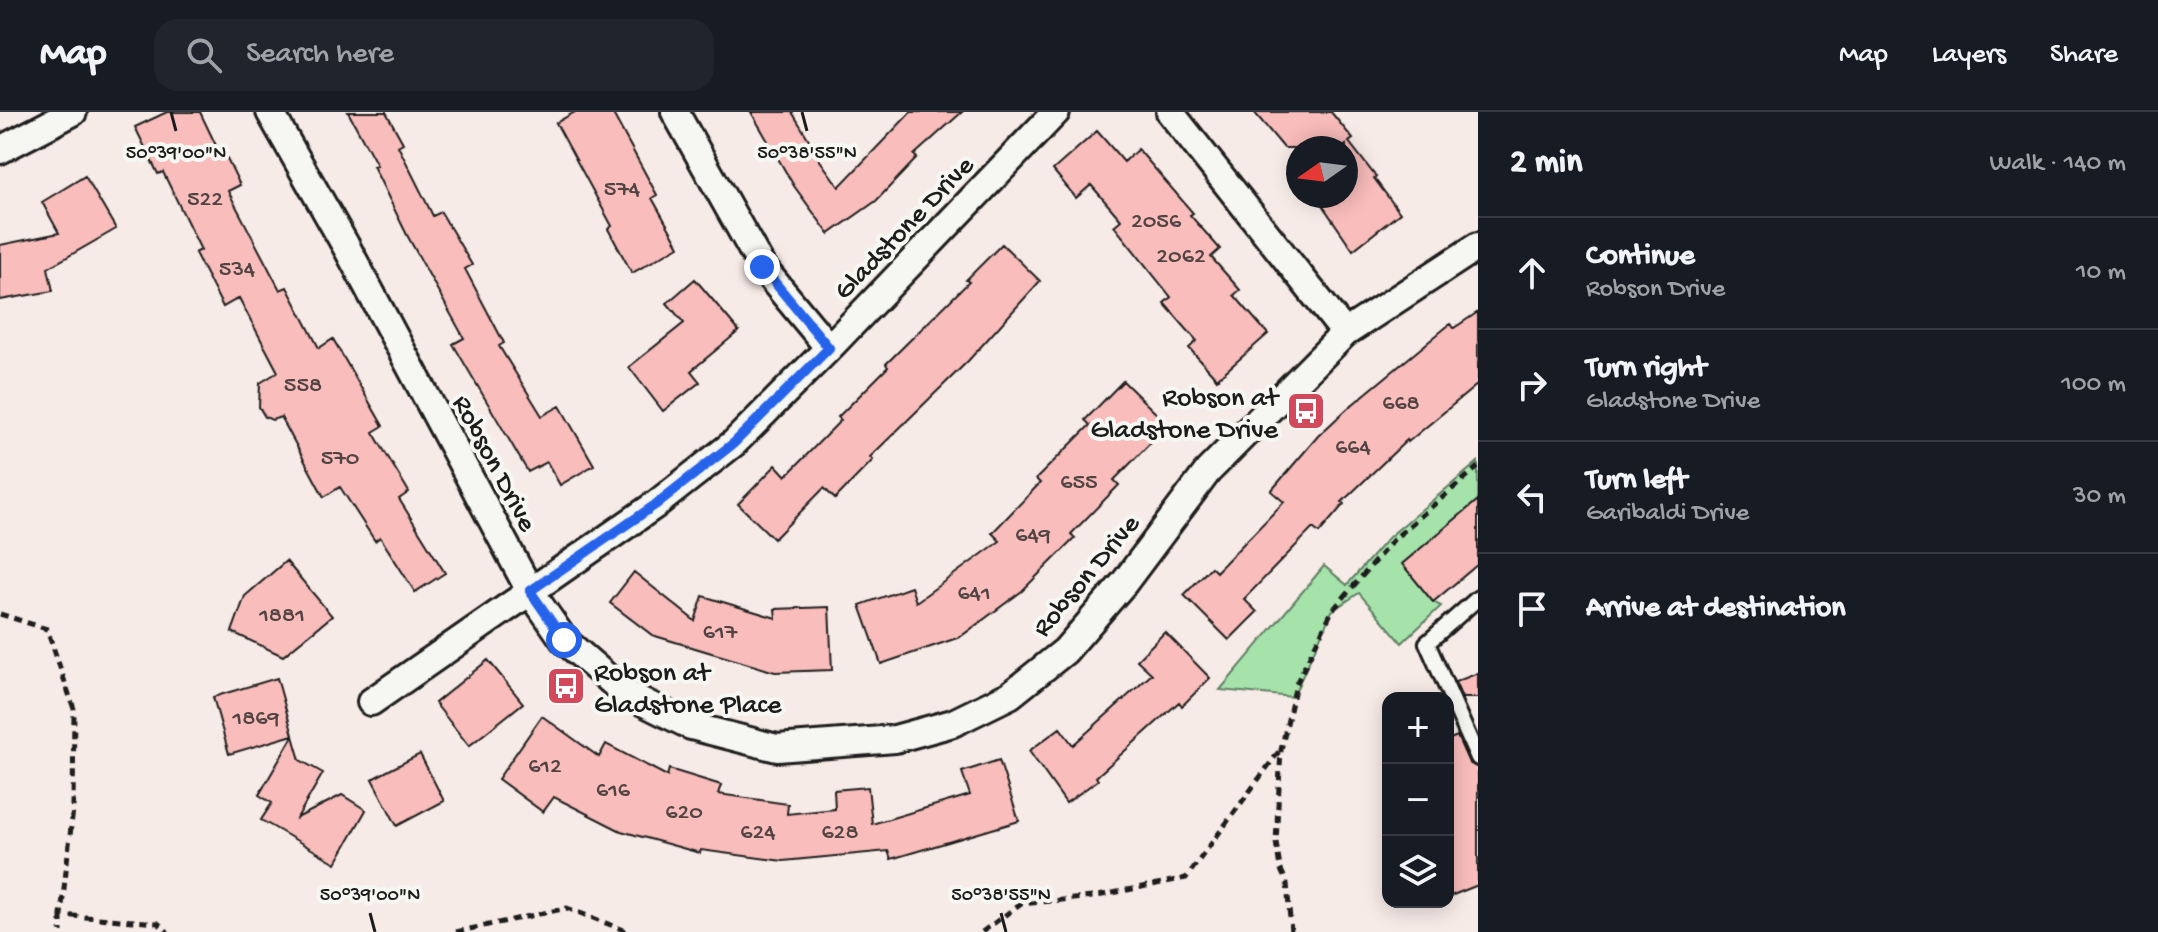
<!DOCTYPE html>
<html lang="en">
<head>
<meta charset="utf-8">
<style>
	:root { --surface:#171b24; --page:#20242c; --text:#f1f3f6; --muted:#9ea1a6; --line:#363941 }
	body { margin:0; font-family:"Gochi Hand",sans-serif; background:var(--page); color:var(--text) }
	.controls { position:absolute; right:24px; bottom:24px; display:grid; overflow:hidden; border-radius:16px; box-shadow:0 4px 20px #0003 }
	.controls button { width:72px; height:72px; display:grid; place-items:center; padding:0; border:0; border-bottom:2px solid var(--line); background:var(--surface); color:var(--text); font:40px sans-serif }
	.compass { position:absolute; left:1286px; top:24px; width:72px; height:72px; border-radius:50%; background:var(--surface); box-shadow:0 4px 20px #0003; rotate:256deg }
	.stop { position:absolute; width:24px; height:24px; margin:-18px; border:6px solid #2563eb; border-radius:50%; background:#fff }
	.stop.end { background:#2563eb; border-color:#fff; box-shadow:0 2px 8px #0008 }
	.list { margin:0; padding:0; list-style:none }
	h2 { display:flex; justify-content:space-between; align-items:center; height:104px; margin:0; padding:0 32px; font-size:34px }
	h2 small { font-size:26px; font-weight:400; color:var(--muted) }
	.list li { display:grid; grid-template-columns:52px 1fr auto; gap:24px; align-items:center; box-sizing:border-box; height:112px; padding:0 32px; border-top:2px solid var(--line) }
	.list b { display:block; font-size:30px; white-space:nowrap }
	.list p { margin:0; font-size:26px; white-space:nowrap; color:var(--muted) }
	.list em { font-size:26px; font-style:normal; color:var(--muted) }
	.icon { flex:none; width:44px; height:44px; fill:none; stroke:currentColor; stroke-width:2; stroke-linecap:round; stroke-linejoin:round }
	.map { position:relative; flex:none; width:1478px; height:820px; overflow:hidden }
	header { display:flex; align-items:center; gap:48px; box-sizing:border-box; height:112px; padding:0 40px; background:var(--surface); border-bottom:2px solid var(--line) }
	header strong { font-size:38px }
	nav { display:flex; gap:44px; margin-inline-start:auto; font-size:28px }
	.search { width:560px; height:72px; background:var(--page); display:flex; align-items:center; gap:20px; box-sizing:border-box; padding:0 28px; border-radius:24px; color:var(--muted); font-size:30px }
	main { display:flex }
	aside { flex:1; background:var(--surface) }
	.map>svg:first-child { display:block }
</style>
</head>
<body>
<header>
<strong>Map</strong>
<div class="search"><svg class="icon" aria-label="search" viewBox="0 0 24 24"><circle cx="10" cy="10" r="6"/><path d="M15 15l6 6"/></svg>Search here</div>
<nav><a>Map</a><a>Layers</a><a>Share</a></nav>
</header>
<main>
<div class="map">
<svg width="1478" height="820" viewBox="0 0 1478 820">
	<rect width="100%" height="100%" fill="#f7ebe7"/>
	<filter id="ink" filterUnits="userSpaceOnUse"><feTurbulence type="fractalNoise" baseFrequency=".0125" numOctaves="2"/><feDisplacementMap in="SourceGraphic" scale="16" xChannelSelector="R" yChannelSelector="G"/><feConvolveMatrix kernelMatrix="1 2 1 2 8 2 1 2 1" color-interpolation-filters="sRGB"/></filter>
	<g filter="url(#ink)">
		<!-- green -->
		<path fill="#a5e3ab" stroke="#608064" stroke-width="2" d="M1478,350V390L1404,454L1433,490L1441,494L1402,531L1359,481L1332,499L1293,585L1220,578L1324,454L1347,473L1389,425Z"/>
		<!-- building -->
		<path fill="#f9bdbb" stroke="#1c1c1c" stroke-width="2" d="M167,0H200L221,44L225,42L240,73L228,79L280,178L287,175L319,236L333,227L383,314L373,320L409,380L399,387L445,461L415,480L380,425L375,429L340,375L324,385L281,305L272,308L265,305L259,295L260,271L278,260L239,186L223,195L195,141L201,138L163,60L158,62L135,15Z
			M348,0H386L403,31L398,34L433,104L441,100L472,153L465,157L504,231L499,234L542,304L560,294L594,353L560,373L547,350L528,360L453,232L464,226L407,123L373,54L377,53Z
			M575,0H612L657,83L652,86L679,134L632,161L608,117L612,114L556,11Z
			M751,0H792L811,31L809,33L839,75L911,0H962L914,43L917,46L876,89L829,122L794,74Z
			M1254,0H1331L1353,27L1349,30L1376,65L1374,66L1400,101L1353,138L1316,84H1346V33L1342,36H1284Z
			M1097,19L1124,50L1138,37L1193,101L1190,103L1220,137L1211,145L1240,178L1234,183L1268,222L1217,267L1189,236L1197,229L1164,191L1171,185L1114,114L1121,108L1091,73L1076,86L1053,58Z
			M85,64L116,117L48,156L53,179L0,188V133L59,121L42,90Z
			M1002,132L1040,169L968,249L870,345L873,348L835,387L824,376L774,427L738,392L776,353L786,364L841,308L838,305L888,255L886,252L969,170L966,168Z
			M695,167L739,219L691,259L700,270L663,299L629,255L684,211L667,191Z
			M1478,200V272L1408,330L1407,328L1342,390L1344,392L1319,421L1313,416L1244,487L1257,500L1229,528L1184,483L1211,455L1216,460L1284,390L1271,379L1318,324L1347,297L1450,212L1454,216Z
			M1123,269L1168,313L1114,368L1119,373L1071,422L1075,426L1022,479L960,525L881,552L860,493L911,475L916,490L1000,429L992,421L1040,371L1036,367L1090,313L1085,308Z
			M1478,388V452L1433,490L1402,452Z
			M286,449L332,504L283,544L232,520L245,484Z
			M634,460L695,509L703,484L776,506L775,497L829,495L832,558L775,560L652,523L610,491Z
			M1165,520L1210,566L1182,594L1179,590L1096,665L1098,668L1066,691L1029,639L1060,616L1073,633L1152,562L1137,548Z
			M488,548L523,591L469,634L435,591Z
			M1478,561V586H1462L1455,570Z
			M277,566L293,623L229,642L213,585Z
			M542,604L599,645L606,632L667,664L669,657L721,673L718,682L788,692L787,702L835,697L834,678L868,675L872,712L970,683L962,660L999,648L1019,709L891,747L888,739L783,749L701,738L700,741L621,719L554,685L543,700L498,667Z
			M293,624L300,648L323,661L297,706L342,683L366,698L336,751L261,708L272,691L259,683Z
			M1457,624L1469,651L1478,656V773L1448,785V628Z
			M420,642L444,689L397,714L372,667Z"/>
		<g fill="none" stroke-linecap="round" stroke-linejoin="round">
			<defs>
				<path id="service" d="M1478,486L1427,531L1478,646"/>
				<path id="minor" d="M270,0L347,136L530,479L564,528L625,581L691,614L777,636L895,627L953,611L1010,583L1065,539L1124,471L1208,359L1345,221L1478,134
					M675,0L762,155L829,236
					M1170,0L1345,221
					M0,38L73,0
					M371,590L655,393L734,331L829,236L1056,0"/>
			</defs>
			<!-- service casing -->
			<use href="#service" stroke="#1c1c1c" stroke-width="20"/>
			<!-- minor casing -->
			<use href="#minor" stroke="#1c1c1c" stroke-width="32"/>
			<!-- path -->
			<path stroke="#1c1c1c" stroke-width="5" stroke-dasharray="8 6" stroke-linecap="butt" d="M0,502L47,517L74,597L73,697L61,803L158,811L168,820
				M61,803V820
				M456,820L567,796L629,820
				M982,820L1020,792L1093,785L1186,766L1280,638
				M1291,820L1287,771L1280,756L1276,730L1281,638L1296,572L1332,499L1394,427L1478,355"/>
			<!-- service -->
			<use href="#service" stroke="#f6f6f2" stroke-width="14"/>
			<!-- minor -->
			<use href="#minor" stroke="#f6f6f2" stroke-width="26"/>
		</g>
	</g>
	<g fill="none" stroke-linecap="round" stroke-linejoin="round" filter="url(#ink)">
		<!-- route -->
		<path stroke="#2563eb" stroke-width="10" d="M564,528L530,479L655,393L734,331L829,236L762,155"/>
	</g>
	<!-- ticks -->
	<path fill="none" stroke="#1c1c1c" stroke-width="3" d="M171,0L176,19M802,0L807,19M370,801L375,820M1001,801L1006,820"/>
	<!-- icons -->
	<defs>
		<symbol id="bus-square" viewBox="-11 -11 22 22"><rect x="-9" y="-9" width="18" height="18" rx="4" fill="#d1495b" stroke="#f6f6f2"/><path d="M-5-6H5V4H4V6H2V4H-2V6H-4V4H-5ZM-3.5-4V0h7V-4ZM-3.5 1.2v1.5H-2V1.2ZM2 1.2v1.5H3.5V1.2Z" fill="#fff"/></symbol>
	</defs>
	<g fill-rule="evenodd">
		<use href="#bus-square" x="1284" y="277" width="44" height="44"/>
		<use href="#bus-square" x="544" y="552" width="44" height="44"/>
	</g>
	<g text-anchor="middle" stroke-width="8" stroke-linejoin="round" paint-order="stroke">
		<!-- number labels -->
		<g font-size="24" fill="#534444">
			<text x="622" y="83">574</text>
			<text x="205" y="93">522</text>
			<text x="1156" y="115">2056</text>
			<text x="1181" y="150">2062</text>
			<text x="237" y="163">534</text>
			<text x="303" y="279">558</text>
			<text x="1401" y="297">668</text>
			<text x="1353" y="341">664</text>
			<text x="340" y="352">570</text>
			<text x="1079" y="376">655</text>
			<text x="1033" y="429">649</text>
			<text x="974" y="487">641</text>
			<text x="282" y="509">1881</text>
			<text x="720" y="526">617</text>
			<text x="256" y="612">1869</text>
			<text x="545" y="660">612</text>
			<text x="613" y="684">616</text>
			<text x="684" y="706">620</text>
			<text x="758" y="726">624</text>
			<text x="840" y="726">628</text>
		</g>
		<!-- street labels -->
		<g font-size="28" fill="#1c1c1c" stroke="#f6f6f2">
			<text transform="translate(902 114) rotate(-46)" y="10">Gladstone Drive</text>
			<text transform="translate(497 350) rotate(62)" y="10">Robson Drive</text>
			<text transform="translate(1084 462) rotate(-50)" y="10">Robson Drive</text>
		</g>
		<!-- poi labels -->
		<g font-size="28" fill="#1c1c1c" stroke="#f6f6f2" text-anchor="end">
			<text x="1278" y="293">Robson at<tspan x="1278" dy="32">Gladstone Drive</tspan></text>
			<text x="594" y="568" text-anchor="start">Robson at<tspan x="594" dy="32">Gladstone Place</tspan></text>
		</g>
	</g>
	<g font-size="20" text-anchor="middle" fill="#1c1c1c" stroke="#f6f6f2" stroke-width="8" stroke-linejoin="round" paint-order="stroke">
		<text x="176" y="46">50°39'00"N</text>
		<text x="807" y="46">50°38'55"N</text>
		<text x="370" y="788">50°39'00"N</text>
		<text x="1001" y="788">50°38'55"N</text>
	</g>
</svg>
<div class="controls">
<button>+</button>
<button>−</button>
<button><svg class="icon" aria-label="layers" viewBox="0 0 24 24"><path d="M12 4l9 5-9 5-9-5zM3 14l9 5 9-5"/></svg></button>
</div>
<svg class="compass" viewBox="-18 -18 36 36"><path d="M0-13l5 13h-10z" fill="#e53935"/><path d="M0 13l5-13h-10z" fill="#9ea1a6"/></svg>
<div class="stop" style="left:564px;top:528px"></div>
<div class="stop end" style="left:762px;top:155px"></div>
</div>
<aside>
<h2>2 min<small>Walk · 140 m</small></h2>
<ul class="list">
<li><svg class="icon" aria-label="ahead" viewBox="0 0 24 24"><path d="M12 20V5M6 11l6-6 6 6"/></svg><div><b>Continue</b><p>Robson Drive</p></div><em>10 m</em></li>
<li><svg class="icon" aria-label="right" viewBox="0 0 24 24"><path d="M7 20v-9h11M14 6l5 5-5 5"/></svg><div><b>Turn right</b><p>Gladstone Drive</p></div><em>100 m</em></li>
<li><svg class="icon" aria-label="left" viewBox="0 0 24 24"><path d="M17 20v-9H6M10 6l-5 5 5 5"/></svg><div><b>Turn left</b><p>Garibaldi Drive</p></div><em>30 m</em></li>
<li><svg class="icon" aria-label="arrive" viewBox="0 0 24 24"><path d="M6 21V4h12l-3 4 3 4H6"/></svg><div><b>Arrive at destination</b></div></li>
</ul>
</aside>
</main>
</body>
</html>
